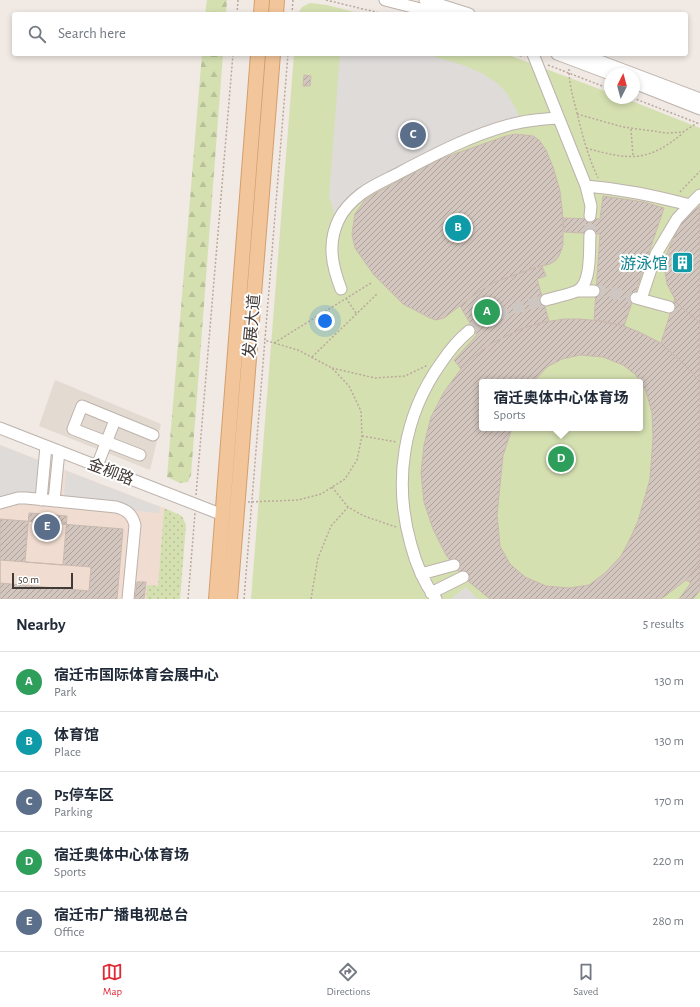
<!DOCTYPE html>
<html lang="en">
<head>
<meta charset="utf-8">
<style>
	:root { --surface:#fff; --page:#f2f2f3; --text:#1f2937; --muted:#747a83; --line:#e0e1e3; --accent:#e12936 }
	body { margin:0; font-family:"Alegreya Sans","Noto Sans SC",sans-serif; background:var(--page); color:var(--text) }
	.compass { position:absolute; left:604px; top:68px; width:36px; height:36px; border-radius:50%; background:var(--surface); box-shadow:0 2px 6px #0003; rotate:6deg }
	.scale { position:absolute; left:12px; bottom:10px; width:61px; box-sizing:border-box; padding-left:4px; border:2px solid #413935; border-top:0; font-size:11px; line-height:14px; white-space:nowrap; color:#413935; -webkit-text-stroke:3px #fff; paint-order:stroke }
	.you { position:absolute; left:325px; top:321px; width:14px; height:14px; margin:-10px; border:3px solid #fff; border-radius:50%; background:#1a73e8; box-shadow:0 0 0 6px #1a73e833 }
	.badge { display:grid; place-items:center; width:26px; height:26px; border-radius:50%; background:var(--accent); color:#fff; font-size:13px; font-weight:700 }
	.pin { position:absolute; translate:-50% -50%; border:2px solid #fff; box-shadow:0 1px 4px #0006 }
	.popup { position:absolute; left:479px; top:379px; width:164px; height:52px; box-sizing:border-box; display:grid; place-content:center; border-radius:4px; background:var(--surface); filter:drop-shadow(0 1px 3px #0005); font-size:13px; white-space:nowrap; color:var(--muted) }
	.popup b { font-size:15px; color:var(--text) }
	.popup::after { content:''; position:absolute; left:50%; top:100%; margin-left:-8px; border:8px solid transparent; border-top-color:var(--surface) }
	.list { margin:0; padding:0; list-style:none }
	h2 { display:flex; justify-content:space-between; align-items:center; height:52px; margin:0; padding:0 16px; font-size:17px }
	h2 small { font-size:13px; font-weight:400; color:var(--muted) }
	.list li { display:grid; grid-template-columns:26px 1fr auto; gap:12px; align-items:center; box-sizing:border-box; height:60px; padding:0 16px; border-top:1px solid var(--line) }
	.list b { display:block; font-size:15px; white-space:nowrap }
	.list p { margin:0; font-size:13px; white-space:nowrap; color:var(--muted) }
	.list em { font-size:13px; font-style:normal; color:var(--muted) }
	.icon { flex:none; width:22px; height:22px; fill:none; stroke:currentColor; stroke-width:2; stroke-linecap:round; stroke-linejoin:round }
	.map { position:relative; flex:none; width:700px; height:599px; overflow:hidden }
	.search { position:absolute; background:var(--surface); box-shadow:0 2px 6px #0003; left:12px; right:12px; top:12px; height:44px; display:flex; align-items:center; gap:10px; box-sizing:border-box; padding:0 14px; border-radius:4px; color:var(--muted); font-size:15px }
	.sheet { height:352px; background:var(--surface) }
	nav { display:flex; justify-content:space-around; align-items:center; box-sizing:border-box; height:56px; border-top:1px solid var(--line); background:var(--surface); font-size:11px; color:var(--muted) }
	nav a { display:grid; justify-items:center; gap:2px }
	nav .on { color:var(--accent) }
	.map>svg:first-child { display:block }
</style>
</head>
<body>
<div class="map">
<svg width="700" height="599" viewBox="0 0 700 599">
	<defs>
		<pattern id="grass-dots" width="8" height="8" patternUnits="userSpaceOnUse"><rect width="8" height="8" fill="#d5e0b1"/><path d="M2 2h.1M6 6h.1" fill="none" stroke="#b8c199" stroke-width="1.8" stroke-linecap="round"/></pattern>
		<pattern id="forest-firs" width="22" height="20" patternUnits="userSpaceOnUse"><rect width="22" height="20" fill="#d5e0b1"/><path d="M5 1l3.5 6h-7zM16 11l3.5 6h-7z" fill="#b8c199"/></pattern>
		<pattern id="building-hatch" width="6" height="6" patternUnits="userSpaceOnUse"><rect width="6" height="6" fill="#d3c6be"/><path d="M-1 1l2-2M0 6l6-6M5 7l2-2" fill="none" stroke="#ada29b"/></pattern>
	</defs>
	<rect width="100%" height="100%" fill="#f0e9e4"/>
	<!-- residential -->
	<path fill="#e3dad2" d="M55,380L161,424L150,470L39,426Z"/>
	<!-- commercial -->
	<path fill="#f0dcd0" d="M0,445L164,508L157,599H0Z"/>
	<!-- grass -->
	<path fill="url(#grass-dots)" d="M164,508L182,516L186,525L180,599H146L147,585L158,586Z"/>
	<!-- forest -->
	<path fill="url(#forest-firs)" d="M207,0H227L226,14H205Z
		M202,54H223L191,475L188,482L180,483L167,477Z"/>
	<!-- green -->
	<path fill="#d5e0b1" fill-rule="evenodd" d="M310,3L327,5L362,14H298L302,7Z
		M294,54H506L610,93V98H624L700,128V599H251ZM482,382H640V428H482Z"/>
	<!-- parking -->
	<path fill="#dedbd9" d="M340,54H426L463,65L482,73L497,83L505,91L515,107L524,126L478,140L418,167L381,187L336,219L329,196Z
		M0,445L40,461L37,497L0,496Z
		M66,471L160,507L159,513L137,511L124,504L116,502L64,497Z
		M466,587L478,599H451Z"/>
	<!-- building -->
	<path fill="url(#building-hatch)" stroke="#cab9af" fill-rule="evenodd" d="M304,75L311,76L310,86H303Z
		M515,134L533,136L539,140L546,150L553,167L560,191L563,218V245L559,256L555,261L550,264L534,268L495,282L474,295L444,318L436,320L430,318L403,304L374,275L355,248L352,234L355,214L365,200L374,194L440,159L506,136Z
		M603,196L644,202L664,208L624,326L594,320L600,234L564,232L563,218L600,219Z
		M700,206V323L677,303L667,284L665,272L667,253L676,233L683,221L691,213Z
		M542,266L546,276L537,279L549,321L523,328L492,343L471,359L461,369L454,360L477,335L460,306L474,295L495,282L534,268Z
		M675,298L677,303L700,323V382L689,369L661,343Z
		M564,319H579L603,321L624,326L639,332L661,343L689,369L700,382V563L686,580L661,599H490L463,577L446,555L433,529L424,502L421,473L424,445L431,417L444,392L461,369L471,359L492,343L523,328L539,323ZM580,355L603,357L623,365L636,375L646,391L652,413L653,438L650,479L638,521L630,539L621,556L605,573L589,585L569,588L546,586L525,577L510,564L500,546L497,515L503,456L512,428H482V382H533L547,367L562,359Z
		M29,513L67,516L63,565L25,562Z
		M0,519L123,529L117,599H0Z
		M0,560L91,567L89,591L0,583Z
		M700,563V590L693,599H679L691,583L686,580Z
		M137,582H146L144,599H135Z"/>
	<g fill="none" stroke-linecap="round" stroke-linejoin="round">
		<!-- minor-tunnel -->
		<path stroke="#cdc6c1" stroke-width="11" stroke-dasharray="11 5.5" stroke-linecap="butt" d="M590,235V216
			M594,291H603L635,298
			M469,331C487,315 523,306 546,300"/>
		<defs>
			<path id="minor" d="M385,0L440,14
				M425,0L469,14
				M533,54L586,186C624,189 654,196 690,205L700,195
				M557,54L610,74
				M581,54L700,99
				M634,83L700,109
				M586,186L591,206L590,216
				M341,289C332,266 327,243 339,219C344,209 352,201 361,194C373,185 388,179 401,172C437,153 474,134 513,124C528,120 543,119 558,118
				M578,291H594
				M636,298L669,307
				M641,299L656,254L677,219L690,205
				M546,300C556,297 567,295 577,291C592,284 589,249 590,235
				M0,428L223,515
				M140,455L73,429L82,406L153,435
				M97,466L115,420
				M41,500L46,446
				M54,501L59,451
				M0,503L18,498H26L116,507C127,510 132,514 135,525L128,599
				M421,574L454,565
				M431,593L463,577
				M436,599C424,583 416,564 411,545C393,482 403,416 441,363C449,351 458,340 469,331"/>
			<path id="major" d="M261,14L262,0
				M276,14L277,0
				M216,599L258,54
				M230,599L273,54"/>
		</defs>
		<!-- minor casing -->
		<use href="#minor" stroke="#bdb2ab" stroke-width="13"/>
		<!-- major casing -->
		<use href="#major" stroke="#d59e6d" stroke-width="16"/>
		<!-- path -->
		<path stroke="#baa89b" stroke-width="1.5" stroke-dasharray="2 2" stroke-linecap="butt" d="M326,0L384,14
			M237,14L238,0
			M292,14L293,0
			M516,54L523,57
			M548,65L610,89
			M569,69C569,86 574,100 578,117C583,138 589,159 598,178
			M633,98L700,124
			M577,114L623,127L667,133L683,132L697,123
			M631,129L633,157
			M586,148C629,160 647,163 683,133
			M680,192L700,171
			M346,298L356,313
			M274,343L371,283
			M312,357L377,294
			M332,368L375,378L405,376L428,365
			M362,436L397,442
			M332,487L348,507L364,516L396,527
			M196,495L233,54
			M248,502L298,500L321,494L345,479L357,460L362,436L361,411L349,386L332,368L298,350L264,340
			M188,599L195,513
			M244,599L288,54
			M311,599L318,558L331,526L348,507"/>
		<!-- minor -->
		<use href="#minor" stroke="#fff" stroke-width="11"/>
		<!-- major -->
		<use href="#major" stroke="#f2c69a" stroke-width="14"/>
	</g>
	<!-- icons -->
	<defs>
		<symbol id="building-square" viewBox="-11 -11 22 22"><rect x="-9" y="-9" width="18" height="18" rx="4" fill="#0f9aa8" stroke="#fff"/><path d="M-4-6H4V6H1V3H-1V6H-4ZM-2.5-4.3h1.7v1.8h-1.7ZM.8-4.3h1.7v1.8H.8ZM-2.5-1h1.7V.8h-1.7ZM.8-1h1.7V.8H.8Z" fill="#fff"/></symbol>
	</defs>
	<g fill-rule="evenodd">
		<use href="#building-square" x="670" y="250" width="25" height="25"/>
	</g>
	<g text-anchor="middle" stroke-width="4" stroke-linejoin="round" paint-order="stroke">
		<!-- culture labels -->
		<g font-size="16" fill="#0d838f" stroke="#fff" text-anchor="end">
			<text x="668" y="269">游泳馆</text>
		</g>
		<!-- street labels -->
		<g font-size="16" fill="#413935" stroke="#fff">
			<text transform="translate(251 326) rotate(-85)" y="6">发展大道</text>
			<text transform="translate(111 471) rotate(21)" y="6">金柳路</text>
		</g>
	</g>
</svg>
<svg class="compass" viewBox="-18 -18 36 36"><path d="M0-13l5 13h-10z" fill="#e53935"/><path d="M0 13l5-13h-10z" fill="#747a83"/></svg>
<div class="scale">50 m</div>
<div class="you"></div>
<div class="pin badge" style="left:487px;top:312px;background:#2e9e5b">A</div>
<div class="pin badge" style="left:458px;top:228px;background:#0f9aa8">B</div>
<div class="pin badge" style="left:413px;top:135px;background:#5c6f8a">C</div>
<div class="pin badge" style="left:561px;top:459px;background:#2e9e5b">D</div>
<div class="popup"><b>宿迁奥体中心体育场</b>Sports</div>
<div class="pin badge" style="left:47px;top:527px;background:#5c6f8a">E</div>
<div class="search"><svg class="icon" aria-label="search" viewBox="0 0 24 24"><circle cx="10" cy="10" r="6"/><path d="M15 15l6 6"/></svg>Search here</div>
</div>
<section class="sheet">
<h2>Nearby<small>5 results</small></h2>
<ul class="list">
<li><span class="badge" style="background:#2e9e5b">A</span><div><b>宿迁市国际体育会展中心</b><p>Park</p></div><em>130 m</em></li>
<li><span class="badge" style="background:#0f9aa8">B</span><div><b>体育馆</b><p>Place</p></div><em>130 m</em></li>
<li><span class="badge" style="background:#5c6f8a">C</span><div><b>P5停车区</b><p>Parking</p></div><em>170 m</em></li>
<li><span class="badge" style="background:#2e9e5b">D</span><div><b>宿迁奥体中心体育场</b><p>Sports</p></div><em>220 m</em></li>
<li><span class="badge" style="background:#5c6f8a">E</span><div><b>宿迁市广播电视总台</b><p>Office</p></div><em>280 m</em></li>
</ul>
</section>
<nav>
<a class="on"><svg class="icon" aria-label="map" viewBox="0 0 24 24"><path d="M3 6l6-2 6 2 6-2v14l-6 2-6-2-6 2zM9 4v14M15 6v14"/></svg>Map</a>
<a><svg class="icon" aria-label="directions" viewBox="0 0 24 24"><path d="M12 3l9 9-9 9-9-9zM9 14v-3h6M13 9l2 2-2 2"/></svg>Directions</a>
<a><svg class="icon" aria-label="saved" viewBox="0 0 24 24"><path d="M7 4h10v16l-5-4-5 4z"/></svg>Saved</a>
</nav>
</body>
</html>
